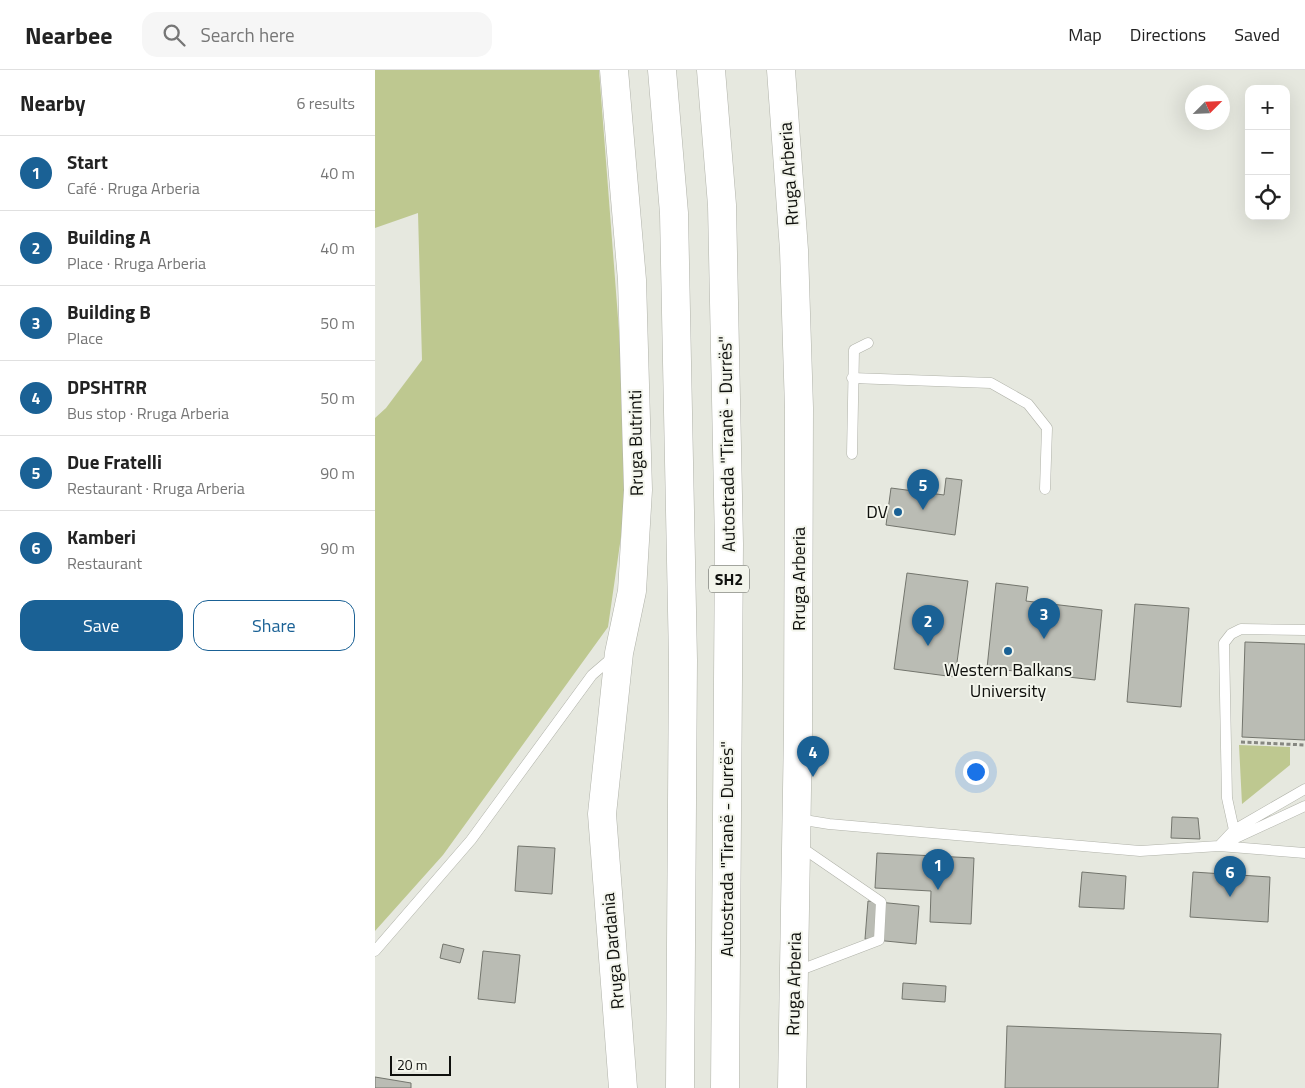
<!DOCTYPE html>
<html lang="en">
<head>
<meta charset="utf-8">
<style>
	:root { --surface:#fff; --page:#f6f6f6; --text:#222; --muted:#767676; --line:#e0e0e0; --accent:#1a6195 }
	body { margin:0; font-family:"Titillium Web",sans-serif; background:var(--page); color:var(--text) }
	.controls { position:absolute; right:15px; top:15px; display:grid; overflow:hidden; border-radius:10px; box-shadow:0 5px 20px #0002 }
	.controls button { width:45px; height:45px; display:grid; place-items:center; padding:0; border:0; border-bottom:1px solid var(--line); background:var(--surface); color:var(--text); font:25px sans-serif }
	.compass { position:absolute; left:810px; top:15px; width:45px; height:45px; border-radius:50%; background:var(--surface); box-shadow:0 5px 20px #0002; rotate:66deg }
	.scale { position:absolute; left:15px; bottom:12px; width:61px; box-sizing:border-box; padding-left:5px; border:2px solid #0f100d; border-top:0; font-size:14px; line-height:18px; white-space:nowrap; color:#0f100d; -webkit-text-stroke:4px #f3f5ec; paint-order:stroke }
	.you { position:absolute; left:600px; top:701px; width:18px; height:18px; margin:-12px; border:4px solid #fff; border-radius:50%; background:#1a73e8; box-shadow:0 0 0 8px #1a73e833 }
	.badge { display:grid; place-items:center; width:32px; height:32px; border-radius:50%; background:var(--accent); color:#fff; font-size:16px; font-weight:700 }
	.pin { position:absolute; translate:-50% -41px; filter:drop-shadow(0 1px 2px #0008) }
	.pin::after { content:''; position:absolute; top:26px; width:18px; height:15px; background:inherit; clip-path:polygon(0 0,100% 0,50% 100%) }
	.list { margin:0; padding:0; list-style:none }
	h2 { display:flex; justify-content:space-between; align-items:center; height:65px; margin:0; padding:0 20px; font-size:21px }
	h2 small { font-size:16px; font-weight:400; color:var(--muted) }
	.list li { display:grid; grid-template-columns:32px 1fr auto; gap:15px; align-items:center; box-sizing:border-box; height:75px; padding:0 20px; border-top:1px solid var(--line) }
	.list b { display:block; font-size:19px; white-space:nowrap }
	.list p { margin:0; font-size:16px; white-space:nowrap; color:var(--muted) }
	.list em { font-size:16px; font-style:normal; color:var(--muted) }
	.actions { display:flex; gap:10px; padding:15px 20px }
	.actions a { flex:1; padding:11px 0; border:1px solid var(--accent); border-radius:15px; text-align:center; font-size:18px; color:var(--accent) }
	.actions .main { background:var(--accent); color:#fff }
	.icon { flex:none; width:28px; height:28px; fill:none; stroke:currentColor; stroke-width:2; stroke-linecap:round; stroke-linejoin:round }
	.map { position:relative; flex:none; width:930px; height:1018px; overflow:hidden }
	header { display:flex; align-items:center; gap:30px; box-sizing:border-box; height:70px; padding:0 25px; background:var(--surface); border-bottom:1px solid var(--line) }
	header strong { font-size:24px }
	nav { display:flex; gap:28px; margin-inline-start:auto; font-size:18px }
	.search { width:350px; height:45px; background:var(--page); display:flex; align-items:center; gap:12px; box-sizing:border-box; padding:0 18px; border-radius:15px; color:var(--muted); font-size:19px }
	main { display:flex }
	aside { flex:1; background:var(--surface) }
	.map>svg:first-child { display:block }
</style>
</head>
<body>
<header>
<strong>Nearbee</strong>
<div class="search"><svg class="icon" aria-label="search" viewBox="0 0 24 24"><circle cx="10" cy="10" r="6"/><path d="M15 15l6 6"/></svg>Search here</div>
<nav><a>Map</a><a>Directions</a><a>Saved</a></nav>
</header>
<main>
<aside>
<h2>Nearby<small>6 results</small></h2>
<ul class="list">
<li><span class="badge">1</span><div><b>Start</b><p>Café · Rruga Arberia</p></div><em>40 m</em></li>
<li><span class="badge">2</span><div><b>Building A</b><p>Place · Rruga Arberia</p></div><em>40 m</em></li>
<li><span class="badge">3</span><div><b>Building B</b><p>Place</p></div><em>50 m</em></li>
<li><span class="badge">4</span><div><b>DPSHTRR</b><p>Bus stop · Rruga Arberia</p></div><em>50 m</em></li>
<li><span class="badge">5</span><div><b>Due Fratelli</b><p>Restaurant · Rruga Arberia</p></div><em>90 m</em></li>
<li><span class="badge">6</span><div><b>Kamberi</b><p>Restaurant</p></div><em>90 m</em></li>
</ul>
<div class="actions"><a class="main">Save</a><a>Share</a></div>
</aside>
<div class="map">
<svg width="930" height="1018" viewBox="0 0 930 1018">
	<rect width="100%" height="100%" fill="#e6e8df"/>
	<!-- green -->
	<path fill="#bec890" d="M0,0H224L246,287L251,432L233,557L68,785L0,861V348L11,338L47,290L43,143L0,158Z
		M864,675L915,677V695L867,734Z"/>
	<!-- building -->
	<path fill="#babcb4" stroke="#73756d" d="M571,408L587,410L580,465L511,455L516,418L569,425Z
		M532,503L593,511L580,607L519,599Z
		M621,513L653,517L651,531L727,540L720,610L612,598Z
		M760,534L814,538L806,637L752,632Z
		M870,572L930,574V670L867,667Z
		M797,747L823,748L825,769L796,768Z
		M143,776L180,778L177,824L140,821Z
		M502,783L599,788L596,854L555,852L556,821L500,818Z
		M707,802L751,806L749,839L704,837Z
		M818,802L895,807L893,852L815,847Z
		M493,831L544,836L541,874L490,869Z
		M68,874L89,879L85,893L65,888Z
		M108,881L145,885L140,933L103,929Z
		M528,913L571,916L570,932L527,929Z
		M632,956L846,964L843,1018H630Z
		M0,1007L36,1013V1018H0Z"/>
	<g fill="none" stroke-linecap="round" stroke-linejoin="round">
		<defs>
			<path id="service" d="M477,308L616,313L653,334L672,358L670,419
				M477,384L479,280L493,273
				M423,749L454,754L765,781L844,776L930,783
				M859,760L852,728L849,573L856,564L866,559L930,560
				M850,773L930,736
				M844,776L859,760L930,719
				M0,881L96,770L217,605L238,587
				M420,902L504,870L506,832L423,775"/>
			<path id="secondary" d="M239,0L257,210L263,420L257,521L244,583L227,744L248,1018
				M406,0L419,180L424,338L423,660L417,1018"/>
			<path id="motorway" d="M287,0L299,143L308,590L305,1018
				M336,0L347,135L354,474L350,1018"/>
		</defs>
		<!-- service casing -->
		<use href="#service" stroke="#b0b2a9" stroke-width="11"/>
		<!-- secondary casing -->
		<use href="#secondary" stroke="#b0b2a9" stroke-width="29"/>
		<!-- motorway casing -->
		<use href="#motorway" stroke="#b0b2a9" stroke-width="29"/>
		<!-- path -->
		<path stroke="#868781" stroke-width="3" stroke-dasharray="4 2.5" stroke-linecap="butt" d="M866,672L930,675"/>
		<!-- service -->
		<use href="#service" stroke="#fff" stroke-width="10"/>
		<!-- secondary -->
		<use href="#secondary" stroke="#fff" stroke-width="28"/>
		<!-- motorway -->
		<use href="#motorway" stroke="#fff" stroke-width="28"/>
	</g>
	<!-- markers -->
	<g fill="#1a6195" stroke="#f3f5ec" stroke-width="2">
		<circle cx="523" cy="442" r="5"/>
		<circle cx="633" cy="581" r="5"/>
	</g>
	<g text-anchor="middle" stroke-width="4" stroke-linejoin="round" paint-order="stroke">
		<!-- shield labels -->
		<rect fill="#f3f5ec" stroke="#535550" stroke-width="1" x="334" y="495.5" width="40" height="27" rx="4"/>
		<g font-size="16" font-weight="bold" fill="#0f100d">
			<text x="354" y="515">SH2</text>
		</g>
		<!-- street labels -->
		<g font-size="18" fill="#0f100d" stroke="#f3f5ec">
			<text transform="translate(414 104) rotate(-94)" y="6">Rruga Arberia</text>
			<text transform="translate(261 373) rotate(-91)" y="6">Rruga Butrinti</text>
			<text transform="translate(352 374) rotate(-91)" y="6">Autostrada "Tiranë - Durrës"</text>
			<text transform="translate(424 509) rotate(-90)" y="6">Rruga Arberia</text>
			<text transform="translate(352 779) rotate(-90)" y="6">Autostrada "Tiranë - Durrës"</text>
			<text transform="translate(238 881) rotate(-95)" y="6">Rruga Dardania</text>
			<text transform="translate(419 914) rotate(-89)" y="6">Rruga Arberia</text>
		</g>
		<!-- poi labels -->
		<g font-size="18" fill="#0f100d" stroke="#f3f5ec" text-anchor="end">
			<text x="513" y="448">DV</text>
			<text x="633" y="606" text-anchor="middle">Western Balkans<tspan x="633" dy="21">University</tspan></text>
		</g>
	</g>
</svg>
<div class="controls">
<button>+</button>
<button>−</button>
<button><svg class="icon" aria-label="locate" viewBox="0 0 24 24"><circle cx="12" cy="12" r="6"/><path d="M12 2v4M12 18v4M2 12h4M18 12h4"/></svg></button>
</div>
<svg class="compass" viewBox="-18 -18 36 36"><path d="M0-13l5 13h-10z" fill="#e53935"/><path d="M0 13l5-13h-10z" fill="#767676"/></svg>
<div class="scale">20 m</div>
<div class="you"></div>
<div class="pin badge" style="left:563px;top:820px">1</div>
<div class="pin badge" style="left:553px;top:576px">2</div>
<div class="pin badge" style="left:669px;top:569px">3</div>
<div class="pin badge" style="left:438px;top:707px">4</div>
<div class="pin badge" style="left:548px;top:440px">5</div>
<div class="pin badge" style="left:855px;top:827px">6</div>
</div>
</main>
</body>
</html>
